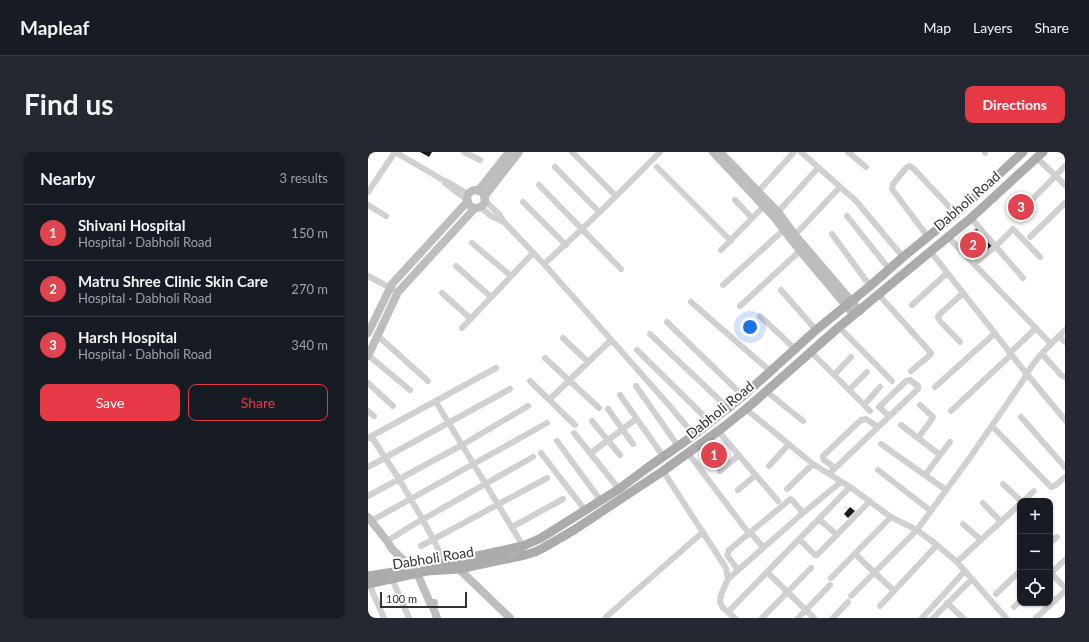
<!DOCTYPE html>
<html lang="en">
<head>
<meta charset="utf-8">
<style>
	:root { --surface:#171b24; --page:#242831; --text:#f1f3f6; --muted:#9ea1a6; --line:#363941; --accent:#e63946 }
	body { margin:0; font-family:Lato,sans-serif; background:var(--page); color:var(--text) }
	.controls { position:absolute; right:12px; bottom:12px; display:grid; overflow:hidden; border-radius:8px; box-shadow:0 1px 3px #0004 }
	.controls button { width:36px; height:36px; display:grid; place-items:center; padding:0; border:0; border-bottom:1px solid var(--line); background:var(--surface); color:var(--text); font:20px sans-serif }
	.scale { position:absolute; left:12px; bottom:10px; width:87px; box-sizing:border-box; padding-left:4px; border:2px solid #333; border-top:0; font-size:11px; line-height:14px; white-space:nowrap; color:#333; -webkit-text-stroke:3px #fff; paint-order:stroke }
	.you { position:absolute; left:382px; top:175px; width:14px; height:14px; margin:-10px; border:3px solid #fff; border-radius:50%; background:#1a73e8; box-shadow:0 0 0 6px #1a73e833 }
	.badge { display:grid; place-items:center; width:26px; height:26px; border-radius:50%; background:var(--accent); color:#fff; font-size:13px; font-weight:700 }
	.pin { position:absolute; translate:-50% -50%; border:2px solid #fff; box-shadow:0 1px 4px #0006 }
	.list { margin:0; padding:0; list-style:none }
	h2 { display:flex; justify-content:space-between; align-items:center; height:52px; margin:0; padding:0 16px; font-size:17px }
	h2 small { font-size:13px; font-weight:400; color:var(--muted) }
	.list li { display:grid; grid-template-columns:26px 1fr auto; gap:12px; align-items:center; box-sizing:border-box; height:56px; padding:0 16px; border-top:1px solid var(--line) }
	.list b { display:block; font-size:15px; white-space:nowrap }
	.list p { margin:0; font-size:13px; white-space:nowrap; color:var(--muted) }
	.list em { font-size:13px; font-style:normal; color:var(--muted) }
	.actions { display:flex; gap:8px; padding:12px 16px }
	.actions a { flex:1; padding:9px 0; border:1px solid var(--accent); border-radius:8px; text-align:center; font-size:14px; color:var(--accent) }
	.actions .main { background:var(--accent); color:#fff }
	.icon { flex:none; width:22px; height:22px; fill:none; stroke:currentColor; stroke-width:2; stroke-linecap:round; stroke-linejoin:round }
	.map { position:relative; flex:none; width:697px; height:466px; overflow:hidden; border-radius:8px }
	header { display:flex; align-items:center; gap:24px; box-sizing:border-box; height:56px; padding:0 20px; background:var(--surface); border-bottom:1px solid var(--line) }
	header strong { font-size:19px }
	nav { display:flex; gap:22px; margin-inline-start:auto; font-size:14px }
	.intro { display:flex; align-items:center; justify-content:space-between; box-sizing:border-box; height:96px; padding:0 24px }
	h1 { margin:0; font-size:28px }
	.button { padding:10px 18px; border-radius:8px; background:var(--accent); color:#fff; font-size:14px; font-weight:700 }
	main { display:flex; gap:24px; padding:0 24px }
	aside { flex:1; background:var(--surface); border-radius:8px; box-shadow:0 1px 3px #0004 }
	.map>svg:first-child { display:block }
</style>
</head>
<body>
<header>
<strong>Mapleaf</strong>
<nav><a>Map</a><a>Layers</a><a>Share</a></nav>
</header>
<div class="intro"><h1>Find us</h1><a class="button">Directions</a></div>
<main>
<aside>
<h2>Nearby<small>3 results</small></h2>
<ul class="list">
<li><span class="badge" style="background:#e0444e">1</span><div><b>Shivani Hospital</b><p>Hospital · Dabholi Road</p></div><em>150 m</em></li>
<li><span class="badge" style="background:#e0444e">2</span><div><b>Matru Shree Clinic Skin Care</b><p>Hospital · Dabholi Road</p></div><em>270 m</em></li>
<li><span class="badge" style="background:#e0444e">3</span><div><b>Harsh Hospital</b><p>Hospital · Dabholi Road</p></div><em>340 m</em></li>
</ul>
<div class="actions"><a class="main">Save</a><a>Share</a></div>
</aside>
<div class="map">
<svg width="697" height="466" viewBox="0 0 697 466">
	<rect width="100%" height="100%" fill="#fff"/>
	<!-- building -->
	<path fill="#1a1a1a" d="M52,0H64L61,5Z
		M653,51L660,56L656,61L649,56Z
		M609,76L625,95L608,109L592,90Z
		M347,297L353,306L348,310L341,302Z
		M482,355L487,359L480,366L476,362Z"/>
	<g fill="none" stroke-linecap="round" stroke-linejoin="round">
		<!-- street -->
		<path stroke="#d0d0d0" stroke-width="6" d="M27,0L75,28L85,33L101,43
			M96,0L112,8
			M204,0L248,44
			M433,0L488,49L535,105
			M480,0L498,15
			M617,1V0
			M669,6L697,33
			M187,15L231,60
			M289,15L363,89
			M77,31L82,35L99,48
			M171,33L253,117
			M0,40L27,0
			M388,42L426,0
			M116,48L131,62L136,70L176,112L300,252L326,283
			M367,48L384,66
			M155,50L198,93
			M0,53L18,64
			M658,54L697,14
			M112,55L123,64L136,70
			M410,60L450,16
			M479,64L521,117
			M603,66L655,126
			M464,82L502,134
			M427,83L472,35
			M560,85L524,37L525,32L538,16L541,14L545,16L588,62
			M580,85L683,192
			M662,85L697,51
			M104,91L143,124
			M353,98L398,52
			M563,100L658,221L697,268
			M176,112C216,76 255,38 292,0
			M606,112L628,94L645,77L672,105
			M88,114L123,145
			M0,124L30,140
			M355,133L419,75
			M413,138L448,178
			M74,141L103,167
			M511,143L563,201L562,203L543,219
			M323,150L402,219
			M544,153L579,121
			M372,154L434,97
			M392,164L427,197
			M299,170L375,244
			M471,175L524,229
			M94,176L165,101
			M282,182L360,256
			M10,184L60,229
			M691,184L697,190
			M195,186L220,210
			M592,190L572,169L570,165L572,162L595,141
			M646,197L668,176
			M269,198L343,271
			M443,200L502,259
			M674,202L694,224L697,225
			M0,203L42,238
			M177,206L231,256
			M466,223L483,205
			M162,229L207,273
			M0,231L25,254
			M268,234L310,294
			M567,235L627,181
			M481,238L499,220
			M398,239L435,269
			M252,243L295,304
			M181,248L243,188
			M68,250L155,394
			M496,253L512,235
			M240,257L265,292
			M378,257L445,312L482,335L523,365L549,378L603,304L656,227C665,208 682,193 697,178
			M0,259L6,264
			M583,259L644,202
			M653,265L697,315
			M224,269L252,303
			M533,273L572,303
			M624,274L683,335L688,333L697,325
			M350,279L410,349
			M206,281L251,337
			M3,284L31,327L55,368L77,410
			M0,286L128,216
			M550,286L564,267L565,265L552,253
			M189,289L233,349
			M513,292L578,338
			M173,301L217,358
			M223,301L268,267
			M320,301L379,379
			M401,314L421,292
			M0,315L142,237
			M467,316L456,308L455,306V304L493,268L498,267L510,275
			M510,318L563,359
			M295,319L358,416L360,427L353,443L352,450L355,456L367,466
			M352,319L371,303
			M461,322L550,237V234L542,228L538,229L511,255L521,264
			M557,323L582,290
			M635,332L653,349
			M419,337L445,312
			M370,338L388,323
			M0,344L94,293L160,254
			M656,349L666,339
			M615,351L633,370
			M451,367L469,383
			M3,369L179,271
			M595,372L613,388
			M144,375L195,347
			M382,380L395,395
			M431,387L447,403H449L502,349
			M19,389L43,374L165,305
			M682,391L689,385
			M53,394L179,326
			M487,402L526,439
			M589,410L652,352
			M370,418L359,403L361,398L420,349L422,347L424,348L435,361
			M399,420L446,466
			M682,420L697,436
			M682,422L697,408
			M463,426L523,365
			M24,427L41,466
			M360,427L435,361L473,330
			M1,432L16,466
			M628,442L652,419
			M483,444L549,378L569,393L589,410L638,466
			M579,451L595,466
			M512,454L569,393
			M646,455L652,449
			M360,460L482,335
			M238,465L335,380
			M394,466L443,416
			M430,466L462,433
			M465,466L480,450
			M554,466L597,419
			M565,466L604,427
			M668,466L697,439"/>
		<!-- secondary -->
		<path stroke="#bdbdbd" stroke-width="8" d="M345,0L406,65L432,99L486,163
			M352,0L410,60L427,83L492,159
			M99 47a9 9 0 1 1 18 0a9 9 0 1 1-18 0Z
			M110,39L141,0
			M116,45L151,0
			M0,181L24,132L100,49
			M0,204L30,140L107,56
			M0,365L19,389L24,397L49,421L62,451L65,455
			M91,417L142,466
			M66,451L65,455L69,466"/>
		<!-- primary -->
		<path stroke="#ababab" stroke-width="9" d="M57,415L155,394L173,386L251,337L279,316L326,283L375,244L448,178L502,134L535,105L588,62L655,0
			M0,424L38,418
			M0,432L59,419L91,417L157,403L167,400L175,396L206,378L295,319L353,277L378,257L471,175L603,66L675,0"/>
	</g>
	<g text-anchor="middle" stroke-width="4" stroke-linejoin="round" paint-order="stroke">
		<!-- street labels -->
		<g font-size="14" fill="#333" stroke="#fff">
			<text transform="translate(599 49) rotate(-41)" y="5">Dabholi Road</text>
			<text transform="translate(352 258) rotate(-39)" y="5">Dabholi Road</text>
			<text transform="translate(65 406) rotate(-9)" y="5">Dabholi Road</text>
		</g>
	</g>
</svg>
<div class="controls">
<button>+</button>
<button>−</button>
<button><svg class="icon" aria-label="locate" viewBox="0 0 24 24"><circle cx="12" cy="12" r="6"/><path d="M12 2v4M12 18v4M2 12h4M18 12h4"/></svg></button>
</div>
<div class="scale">100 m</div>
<div class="you"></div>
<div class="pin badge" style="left:346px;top:303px;background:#e0444e">1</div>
<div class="pin badge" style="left:605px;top:93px;background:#e0444e">2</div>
<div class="pin badge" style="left:653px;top:55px;background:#e0444e">3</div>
</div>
</main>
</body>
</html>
